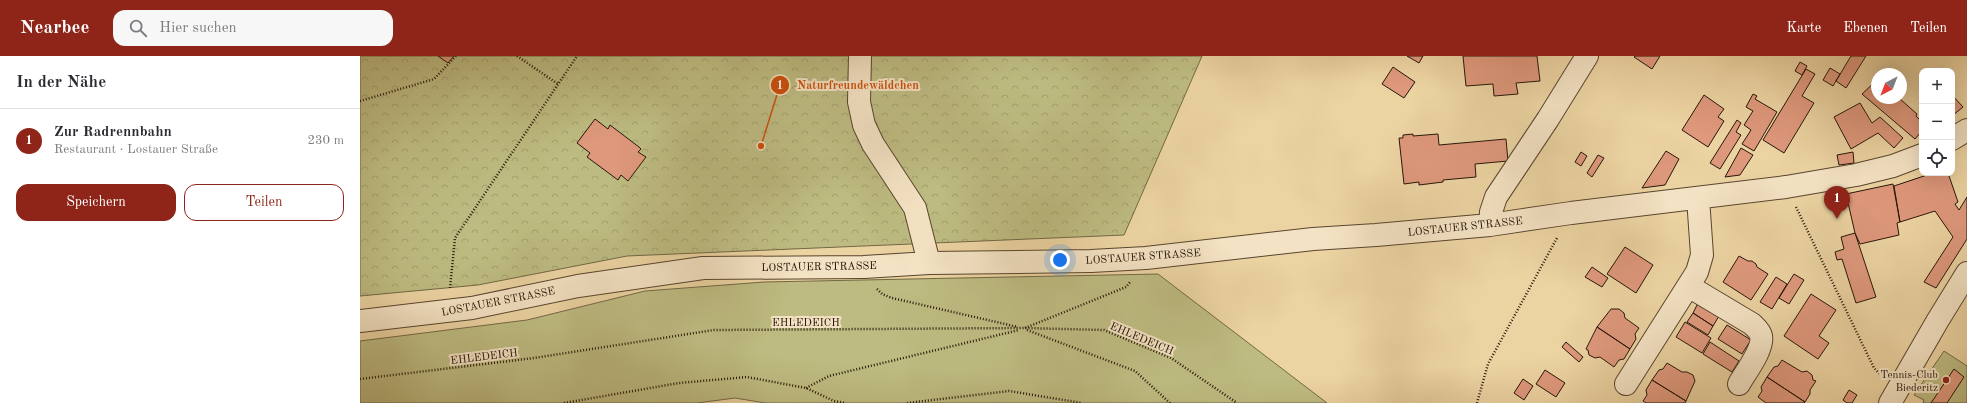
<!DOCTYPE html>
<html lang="de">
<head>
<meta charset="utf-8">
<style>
	:root { --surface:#fff; --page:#f7f7f7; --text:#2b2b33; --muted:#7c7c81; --line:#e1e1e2; --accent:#8f2418 }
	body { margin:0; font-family:"Old Standard TT",serif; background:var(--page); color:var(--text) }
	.controls { position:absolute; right:12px; top:12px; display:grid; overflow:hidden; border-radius:8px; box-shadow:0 4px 16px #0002 }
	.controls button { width:36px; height:36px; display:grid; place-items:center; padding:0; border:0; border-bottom:1px solid var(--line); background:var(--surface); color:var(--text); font:20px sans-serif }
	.compass { position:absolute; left:1511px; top:12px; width:36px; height:36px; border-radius:50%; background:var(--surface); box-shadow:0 4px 16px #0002; rotate:222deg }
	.you { position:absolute; left:700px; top:204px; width:14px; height:14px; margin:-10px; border:3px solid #fff; border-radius:50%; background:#1a73e8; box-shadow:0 0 0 6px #1a73e833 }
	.badge { display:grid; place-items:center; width:26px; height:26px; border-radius:50%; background:var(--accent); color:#fff; font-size:13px; font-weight:700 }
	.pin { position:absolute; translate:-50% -33px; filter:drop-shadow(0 1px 2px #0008) }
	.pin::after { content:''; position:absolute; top:21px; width:14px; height:12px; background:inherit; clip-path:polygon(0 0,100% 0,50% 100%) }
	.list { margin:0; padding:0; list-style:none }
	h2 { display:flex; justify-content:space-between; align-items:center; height:52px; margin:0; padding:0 16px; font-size:17px }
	h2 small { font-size:13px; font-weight:400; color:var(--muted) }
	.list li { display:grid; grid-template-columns:26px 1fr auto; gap:12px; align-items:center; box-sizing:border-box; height:64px; padding:0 16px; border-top:1px solid var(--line) }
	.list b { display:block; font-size:15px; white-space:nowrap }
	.list p { margin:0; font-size:13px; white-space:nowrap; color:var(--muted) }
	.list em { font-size:13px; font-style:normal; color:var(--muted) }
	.actions { display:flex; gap:8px; padding:12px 16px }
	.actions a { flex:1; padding:9px 0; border:1px solid var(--accent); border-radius:12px; text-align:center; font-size:14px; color:var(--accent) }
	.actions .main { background:var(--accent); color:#fff }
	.icon { flex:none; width:22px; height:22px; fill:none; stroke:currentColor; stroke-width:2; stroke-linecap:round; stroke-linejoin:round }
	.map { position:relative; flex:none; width:1607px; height:347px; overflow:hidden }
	header { display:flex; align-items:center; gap:24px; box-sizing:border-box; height:56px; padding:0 20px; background:var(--accent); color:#fff }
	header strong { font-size:19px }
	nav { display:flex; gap:22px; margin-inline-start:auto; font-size:14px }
	.search { width:280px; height:36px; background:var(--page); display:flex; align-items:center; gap:10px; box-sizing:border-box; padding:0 14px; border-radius:12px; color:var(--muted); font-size:15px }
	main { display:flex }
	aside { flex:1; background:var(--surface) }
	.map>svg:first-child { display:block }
</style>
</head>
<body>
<header>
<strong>Nearbee</strong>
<div class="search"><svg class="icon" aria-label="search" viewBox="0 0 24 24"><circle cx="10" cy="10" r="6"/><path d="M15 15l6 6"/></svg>Hier suchen</div>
<nav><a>Karte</a><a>Ebenen</a><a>Teilen</a></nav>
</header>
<main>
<aside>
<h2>In der Nähe<small></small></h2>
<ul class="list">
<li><span class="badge">1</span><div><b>Zur Radrennbahn</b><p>Restaurant · Lostauer Straße</p></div><em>230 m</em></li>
</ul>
<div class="actions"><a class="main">Speichern</a><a>Teilen</a></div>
</aside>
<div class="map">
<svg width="1607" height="347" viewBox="0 0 1607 347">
	<defs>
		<pattern id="forest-crowns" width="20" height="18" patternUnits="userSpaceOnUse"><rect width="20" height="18" fill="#bdbb81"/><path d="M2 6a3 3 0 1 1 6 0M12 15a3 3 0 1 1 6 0" fill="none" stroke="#a2a06e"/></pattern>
	</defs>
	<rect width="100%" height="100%" fill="#ecd3a2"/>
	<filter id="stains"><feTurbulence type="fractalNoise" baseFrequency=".005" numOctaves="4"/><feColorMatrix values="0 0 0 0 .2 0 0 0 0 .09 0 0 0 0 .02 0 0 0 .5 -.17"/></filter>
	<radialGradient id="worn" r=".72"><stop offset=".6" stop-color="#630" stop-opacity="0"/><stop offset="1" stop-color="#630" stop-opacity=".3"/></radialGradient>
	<!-- grass -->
	<path fill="#bdbb81" stroke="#726845" d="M798,218L967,347H405L375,342L337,347H0V285L167,264L285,235L404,226Z
		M1584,295L1607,310V347H1563L1564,344L1554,339Z"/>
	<!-- forest -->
	<path fill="url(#forest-crowns)" stroke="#726845" d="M0,0H842L764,179L267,200L118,229L0,240Z"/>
	<!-- building -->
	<path fill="#de987c" stroke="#281609" d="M78,0H94L88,7Z
		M1047,0H1063L1059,7Z
		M1103,0H1177L1180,25L1156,27L1158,38L1134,40L1133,28L1106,30Z
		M1275,0H1300L1292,13L1274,1Z
		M1491,0H1506L1486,32L1476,25Z
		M1440,6L1447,10L1442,19L1435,15Z
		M1033,11L1055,26L1044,42L1022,28Z
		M1470,12L1480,18L1473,30L1463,24Z
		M1446,13L1455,18L1442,40L1454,47L1424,97L1403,84Z
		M1517,24V42H1539L1557,58L1556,60L1562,66V75L1555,83L1502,38Z
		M1393,38L1397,40L1395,43L1417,56L1394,95L1382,88L1391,74L1384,69L1393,55L1386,51Z
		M1344,39L1364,53L1358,61L1364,65L1348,91L1322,74Z
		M1592,39L1603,51L1592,60Z
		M1500,47L1512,67L1520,61L1543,82L1534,92L1518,77L1491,93L1474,61Z
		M235,63L248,73L250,69L279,91L281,93L278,96L286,101L268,125L261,119L258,124L227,101L230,97L217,87Z
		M1377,64L1381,67L1376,76L1381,79L1360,113L1350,107Z
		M1053,78V80L1078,78L1079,89L1146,83L1148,105L1115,108L1116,121L1083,124V126L1059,129V126L1044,128L1039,82H1043V79Z
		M1381,92L1393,99L1380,119L1365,121Z
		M1306,95L1319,103L1305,129L1282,132Z
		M1221,96L1227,100L1221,110L1215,106Z
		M1493,96L1494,107L1479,109L1477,99Z
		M1238,99L1244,102L1232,121L1227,117Z
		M1573,117H1588L1598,146L1595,148L1599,154L1607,141V183L1576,232L1564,226L1593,181L1575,155L1540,166L1534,130Z
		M1533,128L1540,166L1537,167L1539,179L1500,188L1495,177L1486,138Z
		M1495,177L1516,241L1496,247L1482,203L1477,204L1475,196L1484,193L1481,181Z
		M1265,191L1293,209L1276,237L1247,218Z
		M1379,200L1388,205H1392L1396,208L1397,211L1408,218L1391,244L1363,226Z
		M1232,211L1248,222L1242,231L1225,221Z
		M1434,218L1444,224L1429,248L1419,242Z
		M1416,221L1427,228L1412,253L1400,246Z
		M1451,238L1476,254L1459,280L1469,287L1458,303L1424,280Z
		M1338,247L1359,260L1353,270L1333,257Z
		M1251,253H1259L1264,257L1265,262L1279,272L1275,278L1276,283L1270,293L1237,271Z
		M1333,257L1353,270L1348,279L1327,266Z
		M1325,266L1351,282L1342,297L1316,281Z
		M1367,269L1391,284L1382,298L1358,283Z
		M1237,271L1270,293L1264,303L1259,304L1254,311L1240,301L1235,302L1229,299L1228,294L1226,293Z
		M1206,286L1223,301L1219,306L1202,291Z
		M1350,286L1379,305L1372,316L1343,298Z
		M1422,304L1442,316L1447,315L1452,319L1453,324L1456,325L1450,334V338L1445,346L1407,321L1414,311L1418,310Z
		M1307,307L1322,316H1327L1333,319L1335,325L1326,345L1292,324L1299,314L1303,313Z
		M1594,313L1604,321L1587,347H1571Z
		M1185,314L1205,327L1196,341L1176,328Z
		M1407,321L1445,346L1444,347H1406L1398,341L1402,335L1401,331Z
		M1163,323L1173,330L1164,344L1154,337Z
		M1292,324L1326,345L1325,347H1286L1283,345L1287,339L1286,334Z
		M1489,334L1497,339L1492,347H1487L1483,344Z"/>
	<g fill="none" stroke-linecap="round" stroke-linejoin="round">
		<defs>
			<path id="minor" d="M500,0L499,46L504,69L513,88L555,152L569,207
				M1592,83L1607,74
				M1130,169L1131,156L1136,141L1188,63L1227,0
				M1330,231L1392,268C1396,272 1400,275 1401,280C1404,293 1385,317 1379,328
				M0,265L112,252L218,230L343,212L504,211L569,207L731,205L786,202L953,183L1016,179L1130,169L1211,157L1426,131L1496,119L1533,110L1562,99
				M1266,328L1337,216L1342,199L1338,142
				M1530,347L1578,264L1607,217"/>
		</defs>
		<!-- minor casing -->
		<use href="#minor" stroke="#59452f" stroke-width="24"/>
		<!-- path -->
		<path stroke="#281609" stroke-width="2.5" stroke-dasharray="1 2" stroke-linecap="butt" d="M157,0L198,28
			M0,45L74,23L96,0
			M1436,151L1514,312L1521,319
			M90,232L95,182L217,0
			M517,233L522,238L532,242L658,271
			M665,272L766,231L770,226
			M667,274L775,315L810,347
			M0,323L174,302L354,274L664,272L744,274L811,302L877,347
			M446,332L469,320L659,274
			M204,347L319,327L387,321L446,332L474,345L485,347
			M547,347L649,335L722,347
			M1117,347L1128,308L1197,182"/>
		<!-- minor -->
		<use href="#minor" stroke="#f3e2c3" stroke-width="22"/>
	</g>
	<!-- markers -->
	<circle fill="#8f2418" stroke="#f3e2c3" stroke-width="1.5" cx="1586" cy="324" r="4"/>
	<g text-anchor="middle" stroke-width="4" stroke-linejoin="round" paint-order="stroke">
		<!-- street labels -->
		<g font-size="11" fill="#281609" stroke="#f3e2c3">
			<text transform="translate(1105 170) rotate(-6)" y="4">LOSTAUER STRASSE</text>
			<text transform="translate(783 200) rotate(-4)" y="4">LOSTAUER STRASSE</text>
			<text transform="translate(459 210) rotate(-1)" y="4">LOSTAUER STRASSE</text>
			<text transform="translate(138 245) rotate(-11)" y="4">LOSTAUER STRASSE</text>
			<text x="446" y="270">EHLEDEICH</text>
			<text transform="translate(782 282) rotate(23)" y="4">EHLEDEICH</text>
			<text transform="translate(124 300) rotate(-7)" y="4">EHLEDEICH</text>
		</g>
		<!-- poi labels -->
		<g font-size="11" fill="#281609" stroke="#f3e2c3" text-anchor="end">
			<text x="1578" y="322">Tennis-Club<tspan x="1578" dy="13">Biederitz</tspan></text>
		</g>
	</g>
	<!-- callouts -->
	<path fill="none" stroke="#cb4f0c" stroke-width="1.5" d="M401 90L420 29"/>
	<g fill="#cb4f0c" stroke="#f3e2c3" stroke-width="1.5">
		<circle cx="401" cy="90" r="4"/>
		<circle cx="420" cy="29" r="10"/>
	</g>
	<g font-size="12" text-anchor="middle" font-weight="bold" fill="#fff">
		<text x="420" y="33">1</text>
	</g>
	<g font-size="12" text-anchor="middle" font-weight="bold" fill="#cb4f0c" stroke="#f3e2c3" stroke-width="4" stroke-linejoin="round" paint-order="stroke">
		<text x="498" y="33">Naturfreundewäldchen</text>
	</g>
	<rect width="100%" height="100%" filter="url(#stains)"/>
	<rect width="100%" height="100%" fill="url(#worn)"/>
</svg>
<div class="controls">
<button>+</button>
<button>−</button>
<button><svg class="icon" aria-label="locate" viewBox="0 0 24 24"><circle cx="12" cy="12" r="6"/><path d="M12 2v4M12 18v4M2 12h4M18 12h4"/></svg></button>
</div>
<svg class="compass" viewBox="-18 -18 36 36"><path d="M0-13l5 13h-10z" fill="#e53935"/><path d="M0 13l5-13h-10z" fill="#7c7c81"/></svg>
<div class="you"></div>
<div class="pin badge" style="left:1477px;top:163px">1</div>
</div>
</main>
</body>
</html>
